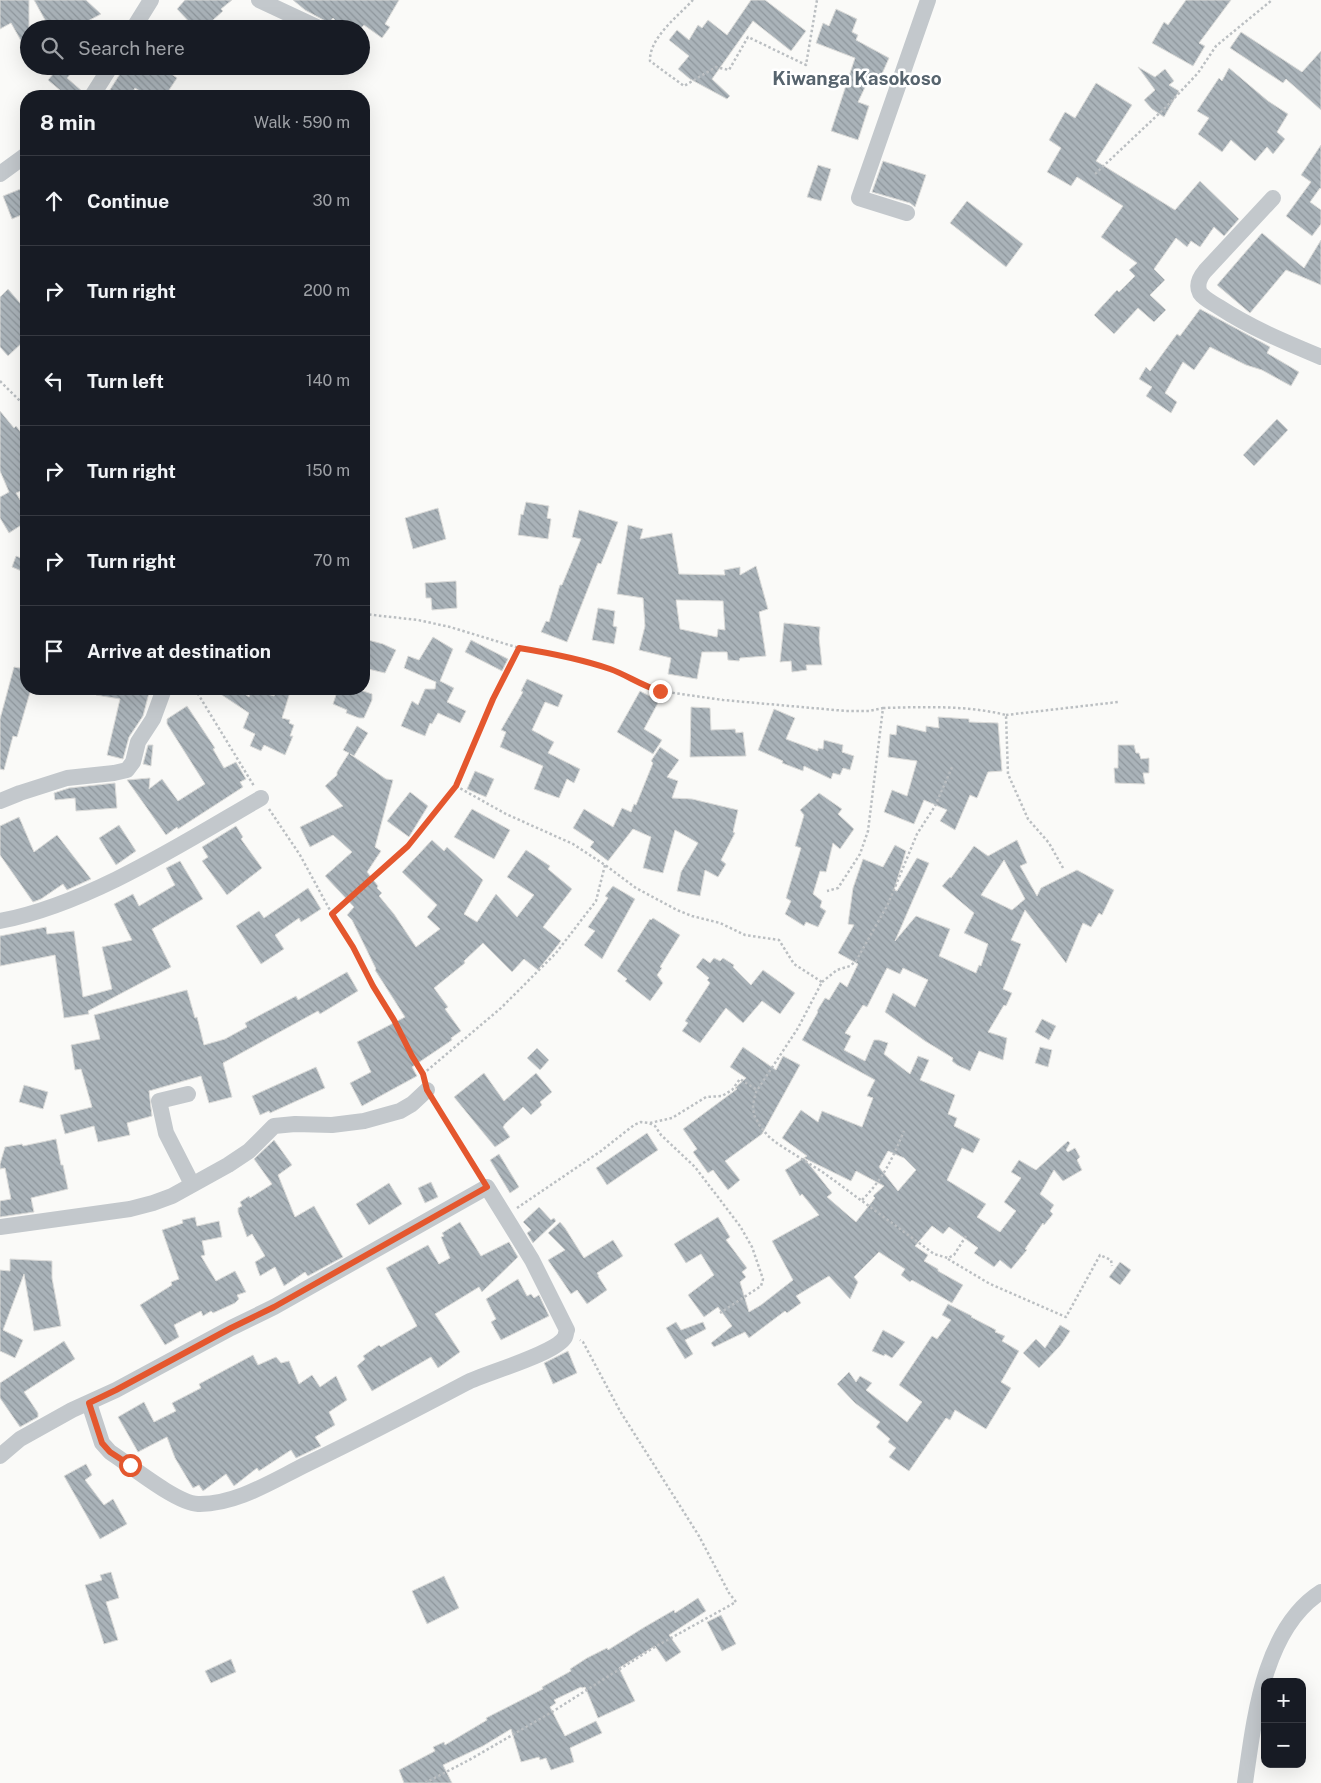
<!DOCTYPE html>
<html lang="en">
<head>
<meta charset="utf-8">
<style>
	:root { --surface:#171b24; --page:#20242c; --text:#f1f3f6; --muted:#9ea1a6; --line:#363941 }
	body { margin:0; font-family:"Public Sans",sans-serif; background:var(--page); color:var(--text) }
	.controls { position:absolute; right:15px; bottom:15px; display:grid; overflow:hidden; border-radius:10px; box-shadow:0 5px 20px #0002 }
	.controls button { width:45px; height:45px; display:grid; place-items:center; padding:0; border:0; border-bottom:1px solid var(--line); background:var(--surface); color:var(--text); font:25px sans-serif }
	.stop { position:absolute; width:15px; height:15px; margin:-11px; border:4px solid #e4572e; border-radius:50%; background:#fff }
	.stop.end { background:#e4572e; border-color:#fff; box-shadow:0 1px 5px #0008 }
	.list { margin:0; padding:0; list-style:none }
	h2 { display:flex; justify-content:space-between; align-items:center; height:65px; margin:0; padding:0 20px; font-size:21px }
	h2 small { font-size:16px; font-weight:400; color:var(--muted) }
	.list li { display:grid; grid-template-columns:32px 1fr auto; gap:15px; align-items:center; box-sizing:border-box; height:90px; padding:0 20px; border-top:1px solid var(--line) }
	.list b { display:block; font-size:19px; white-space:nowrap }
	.list em { font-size:16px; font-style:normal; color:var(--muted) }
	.icon { flex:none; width:28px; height:28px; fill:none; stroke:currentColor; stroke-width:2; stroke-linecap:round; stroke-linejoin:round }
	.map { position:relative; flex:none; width:1321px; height:1783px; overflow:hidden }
	.search { position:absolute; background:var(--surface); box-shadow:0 5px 20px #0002; left:20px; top:20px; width:350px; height:55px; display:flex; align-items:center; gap:12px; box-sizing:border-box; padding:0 18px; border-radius:28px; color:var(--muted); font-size:19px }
	.panel { position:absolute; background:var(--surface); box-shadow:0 5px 20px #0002; left:20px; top:90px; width:350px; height:605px; border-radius:20px }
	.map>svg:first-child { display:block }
</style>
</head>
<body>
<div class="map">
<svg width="1321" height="1783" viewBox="0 0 1321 1783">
	<defs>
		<pattern id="building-back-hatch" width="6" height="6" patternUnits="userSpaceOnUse" patternTransform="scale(1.25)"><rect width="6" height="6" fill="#aab3b9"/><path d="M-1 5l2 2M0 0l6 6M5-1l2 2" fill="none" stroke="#8e969c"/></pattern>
	</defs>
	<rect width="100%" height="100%" fill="#fafaf8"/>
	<!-- building -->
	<path fill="url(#building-back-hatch)" stroke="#dcdcda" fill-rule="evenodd" d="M0,0H29V55L11,23L0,29Z
		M34,0H86L101,14L73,29H50Z
		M185,0H232L221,9L223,11L203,29H196L177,9Z
		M293,0H399L385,24L390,27L382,38L364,25L360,29H343L333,18L329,23L305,10Z
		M751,0H765L806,31L791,51L753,21L712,79L730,96L727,99L690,79L678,69L689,56L669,40L677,30L689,40L698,25L702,28L708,20L727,35Z
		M1186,0H1231L1199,43L1205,46L1193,66L1152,43L1164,22L1168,25Z
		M836,9L857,19L852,32L858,35L856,40L889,58L878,83L869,79L858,102L869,106L858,140L831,131L855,58L816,43L823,23L829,26Z
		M1241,32L1302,72L1321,51V110L1286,79L1283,83L1230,48Z
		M60,66H77L67,78L83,92L82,96H67L48,80Z
		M125,66H160L177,78L165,96H148L135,88L130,96H106Z
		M1138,67L1155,77L1165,69L1174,81L1169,85L1179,91L1164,117L1152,109L1144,100L1155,90Z
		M1229,68L1268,101L1288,114L1277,132L1285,139L1273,154L1267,147L1255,161L1231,140L1222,152L1198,134L1209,118L1197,111L1219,78L1222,81Z
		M1096,83L1132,105L1096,161L1175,210L1200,181L1239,219L1224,236L1214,227L1200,247L1191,241L1187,247L1176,238L1154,269L1165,280L1150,295L1166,310L1154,322L1138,308L1114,334L1094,315L1117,290L1119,292L1135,276L1129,270L1137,263L1101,237L1123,206L1077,177L1071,186L1047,172L1061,148L1049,140L1065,112L1075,118Z
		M1321,145V189L1320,188L1310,202L1321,210V224L1312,236L1286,216L1311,182L1301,175Z
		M883,161L926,175L915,207L910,203L872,192Z
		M818,165L831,169L821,201L807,197Z
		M23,188L26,195V213L12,219L3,196Z
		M967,201L1023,244L1006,267L950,223Z
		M1262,233L1304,268L1321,240V285L1286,270L1250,313L1217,285Z
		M8,289L26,310V339L8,356L0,347V297Z
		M1200,309L1263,343L1270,347L1267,353L1299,372L1291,386L1262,370L1246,365L1210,347L1194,370L1183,362L1165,393L1177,402L1171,413L1146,396L1152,387L1139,379L1146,367L1150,371L1177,334L1180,336Z
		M0,411L14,428L16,426L26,439V489L16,493L26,510V522L9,533L0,518V497L9,492L0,471Z
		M1277,419L1288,430L1254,466L1243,455Z
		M526,502L549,506L547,518L551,519L548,539L518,535L521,514L523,515Z
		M438,508L446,539L413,549L405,518Z
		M579,510L618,522L601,564L598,563L567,642L541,632L546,621L549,622L560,585H562L581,539L572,537Z
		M628,525L643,529L640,539L672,533L679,574L725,575L724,570L740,567V575L756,566L768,609L759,612L766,656L740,658L739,661L728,660L727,652H702L697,679L668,674L671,658L639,650L645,626L643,598L617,594ZM676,600L723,601L725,630L718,629L717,637L680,629Z
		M16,556L26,560V573L12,567Z
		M456,581L457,608L432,610L431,598H426L425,583Z
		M598,608L615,611L613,626L617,627L614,644L592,640Z
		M784,623L820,627L819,638L822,665H806L807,670L792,672L791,661L780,662Z
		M433,637L453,649L440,681L454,688L447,702L466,711L460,723L438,713L432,724L430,723L425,736L401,726L412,701L418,705L425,689H435L436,682L404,668L408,656L419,660Z
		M368,640L383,644L396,650L385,673L364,668V648Z
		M471,640L508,659L502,671L465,652Z
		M14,667L26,669V689H31L17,737L13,736L4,770L0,769V719Z
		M527,679L563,695L558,707L545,702L532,730L554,742L548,753L580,769L574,783L567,779L559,798L534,789L543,766L500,747L506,732L501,730L523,692L521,691Z
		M97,689H150L143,716L129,737L123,759L107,755L120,699L96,695Z
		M213,689H237L249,697L252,689L274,696L276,689H291L282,718L290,720L289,723L294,725L290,736H293L285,755L264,745L261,751L250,746L255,734L243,728L249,713Z
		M338,689H357L372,694V700L364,718H359L346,713L347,710L333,704Z
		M640,691L659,701L644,729L662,740L653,754L617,732Z
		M187,706L215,748L213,749L224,768L236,762L246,779L240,782L243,787L178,829L177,827L166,835L127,780L150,778L149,789L162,779L178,801L205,784L167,724V719Z
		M691,707L710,708L711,730L735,729L736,733L743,732L746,756L690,757Z
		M774,709L795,718L786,739L818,751V748L823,749L824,740L843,745L842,752L854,756L850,770L843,768L840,775L833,773L831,779L804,766L803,771L782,763L783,761L758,750Z
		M938,717L969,719V722L998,723L1002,771L988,772L977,798L970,795L955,830L940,821L947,810L924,800L914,824L884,812L892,790L907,796L917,761L888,757L890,734L896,735L897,725L926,732V726L939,728Z
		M357,726L368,733L354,756L350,754L386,779L393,780L375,847L381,851L367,872L378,886L377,888L382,893L379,896L394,914L416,947L440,929L427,917L437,905L402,872L432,840L444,851L447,847L483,880L464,914L477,922L496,894L517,917L534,895L507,877L526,850L550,866L548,869L572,889L543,927L561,941L538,970L524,959L512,972L483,943L464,961L465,963L434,988L448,1007L445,1009L461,1031L451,1038L452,1040L412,1067L417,1076L362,1106L350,1083L371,1072L357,1042L405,1017L375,970L376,969L352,920L347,915L354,907L325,876L352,852L333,835L310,847L300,827L343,806L325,786L337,775V772L349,753L343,750Z
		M148,745H153L151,766L143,764Z
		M1118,745H1134L1136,753H1139L1141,759L1149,758V773H1143L1145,784L1115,783L1114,768H1118Z
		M660,747L679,760L667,777L678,781L672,798L692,799L738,810L733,832L735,833L721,860L726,864L718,877L705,870L700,896L677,891L681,872L698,843L675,830L663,873L643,868L651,837L633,829L608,861L590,847L594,842L573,828L584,809L613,827L622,808L631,812L634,804L636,805L653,763L651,761Z
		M475,771L494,779L486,797L467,789Z
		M115,783L117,808L76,811L75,798L55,800L54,793L69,788Z
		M410,792L428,806L409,837L387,821Z
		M819,793L842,809L838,814L854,829L840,849L833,843L826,872L820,871L813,894L822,901L820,907L826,911L818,927L806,922L804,926L785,914L791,901L786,898L801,848L795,846L804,815L800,810Z
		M472,809L510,830L494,859L454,837Z
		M19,817L34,852L57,835L91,879L67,890L63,884L41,899L33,902L0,855V826Z
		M119,825L136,851L116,865L99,838Z
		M236,826L243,837L241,839L262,868L227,895L202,861L208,857L202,847Z
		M1017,840L1027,863L1020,866L1037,896L1041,888L1077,870L1114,890L1102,915L1099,913L1091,927L1083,923L1066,963L1025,910L1011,940L1021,944L1003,989L1012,993L1006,1006L1004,1005L988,1032L1007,1038L1003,1060L979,1051L970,1071L957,1065L952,1061L953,1058L925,1041L885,1012L893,993L915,1007L928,980L903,968L900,974L887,968L867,1007L863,1005L845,1033L851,1036L844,1050L865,1061L874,1040H879L888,1043L884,1054L910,1074L918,1056L929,1060L920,1080L955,1095L948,1114L957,1118L954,1126L980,1139L973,1153L962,1148L947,1180L986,1204L977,1217L1000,1232L1016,1211L1004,1202L1021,1178L1011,1172L1019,1160L1036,1170L1068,1141L1070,1143L1066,1150L1068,1152L1075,1148L1080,1157L1077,1160L1082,1170L1063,1181L1054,1170L1040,1194L1054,1205L1050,1211L1053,1214L1044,1225L1043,1223L1025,1249L1027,1250L1011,1269L1000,1260L994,1267L974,1253L978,1248L949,1227L943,1234L932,1226L915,1246L928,1255L924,1261L938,1269V1271L963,1285L952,1303L912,1280L910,1282L901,1275L905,1269L879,1252L854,1277L858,1282L850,1299L829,1276L796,1296L801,1303L787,1313L785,1311L749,1338L745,1332L714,1347L711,1343L732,1326L718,1307L704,1317L688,1295L714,1275L701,1254L686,1263L674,1244L718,1217L730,1237L726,1240L747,1268L742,1272L746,1277L740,1282L749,1312L761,1305L793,1280L772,1241L819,1215L802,1194L800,1196L785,1170L807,1156L782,1138L801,1110L818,1122L822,1111L862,1127L873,1098L867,1096L875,1080L802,1040L818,1012L817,1011L825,998L829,1000L840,982L847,987L858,964L838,953L854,925L848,924L853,888L863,859L883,867L895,845L906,851L894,890L897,891L917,858L929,863L895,941L916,916L950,929L939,956L976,973L979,965L981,966L988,944L964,933L974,913L942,886L950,877L951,878L974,846L988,856ZM1004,860L1025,899L1012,910L981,895ZM888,1151L904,1158L916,1170L898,1191L879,1167ZM804,1158L851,1181L856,1171L884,1186L873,1196L875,1198L856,1222L827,1197L832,1193Z
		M180,861L203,899L152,929L171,967L88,1011L89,1014L64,1018L55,955L0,966V936L46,927L47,934L74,931L83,997L112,989L102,947L132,940L114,904L133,894L139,906L175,885L166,868Z
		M613,886L635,899L602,959L584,945L595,931L588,927L608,898L605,896Z
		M308,888L321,909L301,922L299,918L275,935L284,949L261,964L236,926L259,911L264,918Z
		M653,918L680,935L660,967L662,968L657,975L663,983L650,1001L625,981L627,979L617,971L650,919L651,920Z
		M703,958L710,963L714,958L720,961L723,958L734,965L733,967L751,985L763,970L795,993L780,1014L762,1001L743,1023L726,1008L700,1043L682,1031L688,1023L685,1021L710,983L707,980L709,978L696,967Z
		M347,972L358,991L320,1014L318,1011L223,1063L232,1097L209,1103L201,1076L149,1091L152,1116L127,1123L130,1135L98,1142L94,1126L65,1134L60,1115L92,1107L81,1069L75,1070L71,1045L100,1039L94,1015L187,990L195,1018L197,1017L204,1045L225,1039L247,1027L245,1023L296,996L298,1000Z
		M1042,1019L1056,1026L1049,1040L1035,1032Z
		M743,1047L776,1070L783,1056L800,1065L762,1134L725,1161L740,1180L728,1190L713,1170L708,1173L693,1152L697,1149L683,1129L737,1089L735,1088L746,1078L730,1067Z
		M1040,1047L1052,1050L1048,1067L1035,1063Z
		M537,1048L549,1060L540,1070L527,1058Z
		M316,1067L325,1088L270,1113L269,1111L260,1115L252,1096Z
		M484,1073L504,1101L536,1073L552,1092L540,1102L542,1105L531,1115L523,1107L505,1124L503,1127L510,1137L495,1147L454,1097Z
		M24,1085L48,1092L43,1109L19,1102Z
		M647,1133L658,1150L607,1185L596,1168Z
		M56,1139L61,1165H63L68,1189L31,1198L34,1212L0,1217V1201L11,1199L5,1168L0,1169V1164L5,1147L22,1144L23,1146Z
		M274,1140L292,1165L278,1175L295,1217L314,1206L343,1257L308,1276L305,1272L284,1286L275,1267L260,1276L255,1262L265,1256L252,1234L247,1237L238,1212V1208L242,1206L240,1202L249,1196L250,1198L272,1184L254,1159Z
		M499,1154L519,1187L510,1193L490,1160Z
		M431,1182L438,1197L425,1203L418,1188Z
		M389,1183L402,1204L369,1225L356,1204Z
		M539,1207L551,1220L554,1218L556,1221L533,1243L527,1233L531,1230L523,1222Z
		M195,1217L197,1226L219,1221L222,1237L202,1241L205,1255L201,1256L216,1281L235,1271L246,1292L237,1295L239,1299L235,1303L213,1313L211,1311L203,1316L201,1311L174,1325L179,1337L165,1345L140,1305L172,1285L171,1282L179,1279L162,1230L183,1223L182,1220Z
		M460,1222L481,1256L509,1242L518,1257L482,1292L479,1287L435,1314L460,1352L438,1368L431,1357L372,1391L357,1366L365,1359L363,1356L379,1345L381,1347L417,1326L386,1268L428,1245L439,1264L450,1258L441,1237L444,1236L442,1233Z
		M560,1222L565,1228L584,1258L613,1240L623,1256L597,1273L599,1276H598L607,1290L587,1304L577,1290L571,1294L548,1260L565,1250L548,1233Z
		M10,1259L52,1261V1278L61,1326L34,1331L24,1274L3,1330L23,1340L15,1358L0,1351V1270L10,1271Z
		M1120,1262L1131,1270L1120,1285L1109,1277Z
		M518,1279L527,1296L531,1294L534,1298L539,1295L549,1316L501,1340L491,1322L496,1319L486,1299Z
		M948,1304L972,1316L971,1317L996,1330L995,1332L1005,1336L1002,1341L1019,1351L1001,1382L1011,1388L986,1429L955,1410L950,1420L946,1418L909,1471L889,1457L896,1448L888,1442L890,1439L876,1427L880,1422L855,1403L837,1384L849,1372L856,1382L860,1376L872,1383L866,1390L907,1422L922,1402L899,1385L932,1336L937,1339L951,1320L942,1315Z
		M676,1322L681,1330L703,1322L706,1329L685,1340L693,1354L685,1359L666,1328Z
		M1060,1325L1070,1331L1060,1346L1039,1368L1023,1353L1036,1339L1045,1348Z
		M883,1330L905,1342L892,1358L885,1354L884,1356L872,1351Z
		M64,1341L75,1359L24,1392L38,1413V1417L20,1427L0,1398V1383Z
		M568,1351L577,1373L553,1384L544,1363Z
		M253,1355L258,1365L276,1357L281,1363L289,1361L299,1384L312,1375L320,1387L336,1376L347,1400L329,1412L335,1425L315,1437L321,1446L296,1458L291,1450L259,1471L257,1468L234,1486L226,1474L203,1491L199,1485L193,1488L175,1458L167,1437L138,1452L118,1417L144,1402L154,1422L176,1411L172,1403L201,1388L199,1384Z
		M86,1464L92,1475L85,1480L104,1505L113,1499L127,1524L100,1539L64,1476Z
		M111,1572L119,1598L106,1602L118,1640L104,1644L85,1585L102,1580L100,1575Z
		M444,1576L459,1608L427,1624L412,1591Z
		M698,1598L706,1611L669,1635L681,1652L666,1662L655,1646L619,1668L635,1701L598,1718L585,1687L582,1688L581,1687L554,1700L556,1703L550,1707L565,1736L596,1721L602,1733L570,1748L574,1762L551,1770L546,1758L540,1760L539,1757L521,1762L511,1729L483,1746L443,1765L452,1783H404L399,1770L435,1751L433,1747L444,1742L445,1745L487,1720L486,1718L543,1689L542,1687L571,1671L570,1669L587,1658L607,1648L608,1650L643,1628L674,1610L675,1613Z
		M721,1615L736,1644L722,1651L707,1622Z
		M231,1659L236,1672L211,1683L205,1671Z"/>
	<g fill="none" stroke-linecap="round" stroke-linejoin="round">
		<!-- path -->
		<path stroke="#bbbfc2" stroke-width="2.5" stroke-dasharray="2.5 2.5" stroke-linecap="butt" d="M693,0C678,16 649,38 650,61L684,86L716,67L729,70L748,37L806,65L817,0
			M1095,174L1165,108L1198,73L1216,46L1272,0
			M0,381L26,407
			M364,614L418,620L450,627L519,648L578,659L613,670L645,686L660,691L723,700L846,711H869L883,708L868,831L860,854L838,888L827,891
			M195,689L254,786
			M883,708C923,707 966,705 1006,715L1008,774L1028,819L1049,843L1063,868
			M1006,715L1118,702
			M456,786L506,814L573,844L605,865L636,888L677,910L692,916L720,923L745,935L779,940L794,964L822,982L798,1028L756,1092L753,1105L754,1115L760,1126L768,1136L778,1144L824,1173L934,1254L948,1258L954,1255L966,1236
			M269,809L300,855L332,914L353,947L373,986L394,1020L424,1077
			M332,914L408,845L456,786L493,699L519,648
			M822,982L837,970L850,966L856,961L888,904L917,834L935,806L953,765
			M423,1074L501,1008L556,953L596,901L605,865
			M435,1102L479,1174
			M650,1123L672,1118L706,1097L722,1096L732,1090L740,1079L757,1090
			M862,1200C884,1178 892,1159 904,1131
			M517,1208L601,1151L634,1125L641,1122L649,1123L655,1126L661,1135L695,1167L740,1226L752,1247L763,1279L761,1286L720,1313
			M948,1259L990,1284L1066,1317L1100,1255L1111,1260L1112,1266
			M425,1783L469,1760L552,1712L653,1648L736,1602L729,1593L699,1536L620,1411L583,1342L580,1340"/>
		<!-- minor -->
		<path stroke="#c3c8cc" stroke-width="16" d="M259,0L321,29
			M133,29L151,0
			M92,96L111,66
			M0,174L26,155
			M1273,198L1205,271C1200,277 1196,285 1200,293C1204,299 1213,303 1219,307C1251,328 1285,342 1321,357
			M907,213L859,198L928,0
			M0,801L20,793L67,778L114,773L127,770L133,762L138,742L153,719L164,689
			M0,921C89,904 183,843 261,798
			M188,1094L159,1101L166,1133L192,1184
			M0,1227L130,1209L153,1203L172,1196L228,1165L249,1151L274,1126L295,1124L332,1125L364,1121L400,1111L412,1104L427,1090
			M0,1456L20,1439L72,1410L116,1390L231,1328L274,1307L487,1187L532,1260L567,1330C566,1332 566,1335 565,1337C556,1354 485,1373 466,1383C413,1411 361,1438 307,1464C274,1480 236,1505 198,1504C176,1503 130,1465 110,1452L102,1443L89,1403
			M1245,1783C1254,1721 1263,1629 1321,1592"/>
	</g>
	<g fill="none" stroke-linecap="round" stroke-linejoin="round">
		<!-- route -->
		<path stroke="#e4572e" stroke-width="6" d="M130,1465L110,1452L102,1443L89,1403L116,1390L231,1328L274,1307L487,1187L427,1090L423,1074L412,1056L394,1020L373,986L353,947L332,914L408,846L456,786L493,699L519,648C550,653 581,659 610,669C627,675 642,686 660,691"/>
	</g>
	<g text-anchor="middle" stroke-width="5" stroke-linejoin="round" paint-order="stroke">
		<!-- quarter labels -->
		<g font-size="19" font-weight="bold" fill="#57646e" stroke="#fff">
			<text x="857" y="85">Kiwanga Kasokoso</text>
		</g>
	</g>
</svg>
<div class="controls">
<button>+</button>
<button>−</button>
</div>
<div class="stop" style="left:130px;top:1465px"></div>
<div class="stop end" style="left:660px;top:691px"></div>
<div class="search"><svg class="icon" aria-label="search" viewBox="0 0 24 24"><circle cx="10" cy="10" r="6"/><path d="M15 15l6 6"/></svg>Search here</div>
<section class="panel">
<h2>8 min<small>Walk · 590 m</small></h2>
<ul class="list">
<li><svg class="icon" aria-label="ahead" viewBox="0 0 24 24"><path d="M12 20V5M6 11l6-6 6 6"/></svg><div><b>Continue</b></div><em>30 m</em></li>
<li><svg class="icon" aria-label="right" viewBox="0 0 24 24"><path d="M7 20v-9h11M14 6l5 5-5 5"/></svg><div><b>Turn right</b></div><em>200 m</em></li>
<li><svg class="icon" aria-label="left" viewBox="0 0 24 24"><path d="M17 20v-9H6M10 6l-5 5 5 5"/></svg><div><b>Turn left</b></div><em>140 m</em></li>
<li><svg class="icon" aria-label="right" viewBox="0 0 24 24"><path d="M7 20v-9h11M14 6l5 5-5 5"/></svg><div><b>Turn right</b></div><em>150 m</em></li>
<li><svg class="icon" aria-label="right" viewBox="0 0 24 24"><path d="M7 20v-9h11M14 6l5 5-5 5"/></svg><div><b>Turn right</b></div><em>70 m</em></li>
<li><svg class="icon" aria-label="arrive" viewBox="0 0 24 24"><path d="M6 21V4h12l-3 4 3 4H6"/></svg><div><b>Arrive at destination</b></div></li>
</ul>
</section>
</div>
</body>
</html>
